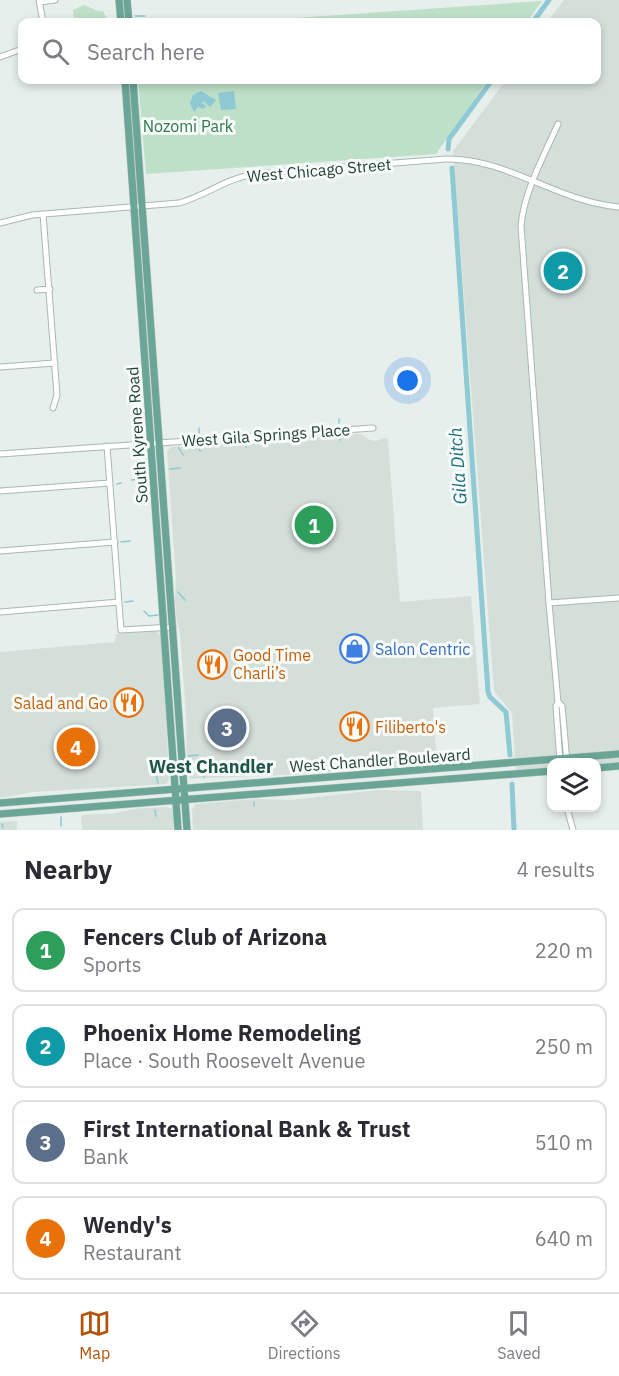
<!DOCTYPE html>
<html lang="en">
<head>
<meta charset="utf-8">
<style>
	:root { --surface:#fff; --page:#f2f2f3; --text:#2b2b33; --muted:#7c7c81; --line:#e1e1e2; --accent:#b45309 }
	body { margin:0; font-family:"IBM Plex Sans",sans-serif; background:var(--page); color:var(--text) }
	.controls { position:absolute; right:18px; bottom:18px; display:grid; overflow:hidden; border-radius:12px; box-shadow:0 3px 9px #0003 }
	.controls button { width:54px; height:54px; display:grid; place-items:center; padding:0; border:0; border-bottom:2px solid var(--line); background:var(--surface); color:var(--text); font:30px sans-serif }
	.you { position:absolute; left:408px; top:381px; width:21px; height:21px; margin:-15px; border:4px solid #fff; border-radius:50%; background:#1a73e8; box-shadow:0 0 0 9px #1a73e833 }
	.badge { display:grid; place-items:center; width:39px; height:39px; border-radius:50%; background:var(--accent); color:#fff; font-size:20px; font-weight:700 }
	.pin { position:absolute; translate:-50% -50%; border:3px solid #fff; box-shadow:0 2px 6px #0006 }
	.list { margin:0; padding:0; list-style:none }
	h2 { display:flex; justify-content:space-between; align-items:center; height:78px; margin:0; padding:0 24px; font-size:26px }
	h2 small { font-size:20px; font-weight:400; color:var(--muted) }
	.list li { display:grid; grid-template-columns:39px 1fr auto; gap:18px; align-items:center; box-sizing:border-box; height:84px; margin:0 12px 12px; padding:0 12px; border:2px solid var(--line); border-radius:12px }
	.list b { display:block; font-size:22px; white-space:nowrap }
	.list p { margin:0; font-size:20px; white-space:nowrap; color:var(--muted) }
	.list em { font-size:20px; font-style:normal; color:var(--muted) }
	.icon { flex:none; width:33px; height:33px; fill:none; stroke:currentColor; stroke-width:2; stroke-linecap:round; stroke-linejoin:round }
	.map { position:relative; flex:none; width:619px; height:830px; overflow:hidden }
	.search { position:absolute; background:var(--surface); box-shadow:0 3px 9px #0003; left:18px; right:18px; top:18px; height:66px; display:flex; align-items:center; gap:15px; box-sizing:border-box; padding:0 21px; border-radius:12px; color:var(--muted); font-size:22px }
	.sheet { height:462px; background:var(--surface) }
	nav { display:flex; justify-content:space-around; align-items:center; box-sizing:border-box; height:84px; border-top:2px solid var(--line); background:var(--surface); font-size:16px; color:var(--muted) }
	nav a { display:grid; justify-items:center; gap:3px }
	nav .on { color:var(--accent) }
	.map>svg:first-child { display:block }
</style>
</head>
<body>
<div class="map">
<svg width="619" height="830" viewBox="0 0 619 830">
	<rect width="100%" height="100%" fill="#e6efeb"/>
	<!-- built -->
	<path fill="#d4dfda" d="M564,0H619V766L597,768L596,762H552L551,771L516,774L512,713L494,691L453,151L506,80H596V22H547Z
		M356,434H361L370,440L376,441L384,438L388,439L400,602L471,596L480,704L433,708L437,761L412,763L399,767L340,769L327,773L190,779L187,773L186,715L180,632L177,622L175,601L176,577L167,451L172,447Z
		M156,631L161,636L166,713L169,780L166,784L33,792L0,798V652L115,642L116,634Z
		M378,790L421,791L423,830H193L192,809L196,804L255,799L291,800Z
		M165,807L171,808L174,810L173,830H82L81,815L117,813L134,809Z
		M17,821V830H0V822Z"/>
	<!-- green -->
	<path fill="#bfe0c8" d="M542,1L527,22H237Z
		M84,5L98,11H103L107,19L106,22H74L73,10Z
		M138,80H488L436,154L146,174Z"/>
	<!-- water -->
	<path fill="#8ec9d4" d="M201,91L216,100L210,107L203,101L202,103L206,106L203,109L198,107L194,112L190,103L193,95Z
		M234,91L236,109L221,110L218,93Z"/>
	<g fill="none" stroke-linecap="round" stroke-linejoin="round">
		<!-- stream -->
		<path stroke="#8ec9d4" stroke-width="1.5" d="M135,16H145
			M339,419V423
			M199,428V433
			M340,436V440
			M246,443V447
			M199,446L200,451
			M179,448L183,455
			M170,469L180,468
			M132,480L148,478
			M117,484L121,483
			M121,542L130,541
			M178,592L185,600
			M125,602L133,601
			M144,611L149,616L158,615
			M431,752L432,760
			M188,756L198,755
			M202,767L204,777
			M156,774L158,783
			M548,787L552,786
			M254,802V806
			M155,810L156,816
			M61,817V826
			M2,824L3,828"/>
		<!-- canal -->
		<path stroke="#8ec9d4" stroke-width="5" d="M533,22L549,0
			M448,149L449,139L492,80
			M452,168L488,692L490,697L506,712L510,755
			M512,784L514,830"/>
		<defs>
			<path id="minor" d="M39,0L43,22
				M40,2L55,0
				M0,57L22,49
				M558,124C544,156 524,191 521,226L549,603L558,702L556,706L560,762
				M43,214L57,395L53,408
				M0,223L32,215L179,203C207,195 225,179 254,174L446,159C507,158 558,202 619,207
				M37,290L50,289
				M0,367L55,363
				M107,446L121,630L173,627
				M0,454L373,428
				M0,491L110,483
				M0,551L115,542
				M549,603L619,598
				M0,612L119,602
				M558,702L562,706L567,762
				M567,808L573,830"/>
			<path id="major" d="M119,0L121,22
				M127,0L129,22
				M125,80L178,830
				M133,80L187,830
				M596,768L619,766
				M0,803L619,754
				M0,814L552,771"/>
		</defs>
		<!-- minor casing -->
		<use href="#minor" stroke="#a8b8b2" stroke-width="7"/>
		<!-- major casing -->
		<use href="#major" stroke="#c2cac8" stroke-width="8"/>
		<!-- minor -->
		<use href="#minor" stroke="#fff" stroke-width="5"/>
		<!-- major -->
		<use href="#major" stroke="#6aa596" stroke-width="7"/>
	</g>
	<!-- icons -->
	<defs>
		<symbol id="shop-ring" viewBox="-11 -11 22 22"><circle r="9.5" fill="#f7fbf9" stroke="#3f7fe0" stroke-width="1.5"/><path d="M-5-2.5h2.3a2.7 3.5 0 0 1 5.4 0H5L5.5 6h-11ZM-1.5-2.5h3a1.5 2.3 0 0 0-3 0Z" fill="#3f7fe0"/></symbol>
		<symbol id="restaurant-ring" viewBox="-11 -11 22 22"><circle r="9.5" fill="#f7fbf9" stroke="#e8710a" stroke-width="1.5"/><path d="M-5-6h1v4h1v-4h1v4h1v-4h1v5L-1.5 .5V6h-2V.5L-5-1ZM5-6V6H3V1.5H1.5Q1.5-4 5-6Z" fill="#e8710a"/></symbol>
	</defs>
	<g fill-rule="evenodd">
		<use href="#shop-ring" x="338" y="632" width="33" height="33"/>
		<use href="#restaurant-ring" x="196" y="648" width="33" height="33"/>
		<use href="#restaurant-ring" x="112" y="686" width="33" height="33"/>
		<use href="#restaurant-ring" x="338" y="710" width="33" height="33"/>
	</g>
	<g text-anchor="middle" stroke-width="6" stroke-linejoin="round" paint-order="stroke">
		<!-- park labels -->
		<g font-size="16" fill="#2d7a4b" stroke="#f7fbf9">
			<text x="188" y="132">Nozomi Park</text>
		</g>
		<!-- street labels -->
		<g font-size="16" fill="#24423a" stroke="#f7fbf9">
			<text transform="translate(319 170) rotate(-5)" y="6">West Chicago Street</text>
			<text transform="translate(137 435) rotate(-94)" y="6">South Kyrene Road</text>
			<text transform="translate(266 435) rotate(-4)" y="6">West Gila Springs Place</text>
			<text transform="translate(380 760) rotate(-4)" y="6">West Chandler Boulevard</text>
		</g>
		<!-- shop labels -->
		<g font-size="16" fill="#366cbe" stroke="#f7fbf9" text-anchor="start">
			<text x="375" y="655">Salon Centric</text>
		</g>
		<!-- food labels -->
		<g font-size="16" fill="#c56008" stroke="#f7fbf9" text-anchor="start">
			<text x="233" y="661">Good Time<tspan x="233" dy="18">Charli’s</tspan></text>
			<text x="108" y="709" text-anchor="end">Salad and Go</text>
			<text x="375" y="733">Filiberto's</text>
		</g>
		<!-- water labels -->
		<g font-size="18" font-style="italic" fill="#1c6f80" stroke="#f7fbf9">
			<text transform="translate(458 466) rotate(-94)" y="6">Gila Ditch</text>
		</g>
		<!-- neighbourhood labels -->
		<g font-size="18" font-weight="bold" fill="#1f5548" stroke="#f7fbf9">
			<text x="211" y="773">West Chandler</text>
		</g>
	</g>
</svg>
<div class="controls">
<button><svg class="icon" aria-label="layers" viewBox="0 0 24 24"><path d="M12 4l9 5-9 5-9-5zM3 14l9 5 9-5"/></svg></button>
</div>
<div class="you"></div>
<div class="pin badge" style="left:314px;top:525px;background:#2e9e5b">1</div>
<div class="pin badge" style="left:563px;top:271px;background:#0f9aa8">2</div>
<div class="pin badge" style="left:227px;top:728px;background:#5c6f8a">3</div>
<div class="pin badge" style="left:76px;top:747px;background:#e8710a">4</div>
<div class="search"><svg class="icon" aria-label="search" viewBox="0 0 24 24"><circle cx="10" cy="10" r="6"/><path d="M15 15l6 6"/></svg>Search here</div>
</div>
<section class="sheet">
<h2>Nearby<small>4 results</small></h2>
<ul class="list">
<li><span class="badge" style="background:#2e9e5b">1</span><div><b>Fencers Club of Arizona</b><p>Sports</p></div><em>220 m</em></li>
<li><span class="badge" style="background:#0f9aa8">2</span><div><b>Phoenix Home Remodeling</b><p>Place · South Roosevelt Avenue</p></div><em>250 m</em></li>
<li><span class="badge" style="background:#5c6f8a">3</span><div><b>First International Bank &amp; Trust</b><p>Bank</p></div><em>510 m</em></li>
<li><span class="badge" style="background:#e8710a">4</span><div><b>Wendy's</b><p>Restaurant</p></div><em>640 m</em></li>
</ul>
</section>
<nav>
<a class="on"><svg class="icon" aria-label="map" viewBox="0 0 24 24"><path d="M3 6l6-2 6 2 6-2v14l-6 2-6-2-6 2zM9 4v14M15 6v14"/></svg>Map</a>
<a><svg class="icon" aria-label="directions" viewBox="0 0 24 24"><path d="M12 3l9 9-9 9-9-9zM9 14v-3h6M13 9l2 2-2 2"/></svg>Directions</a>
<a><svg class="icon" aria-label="saved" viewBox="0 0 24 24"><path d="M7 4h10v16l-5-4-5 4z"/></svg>Saved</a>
</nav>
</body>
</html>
